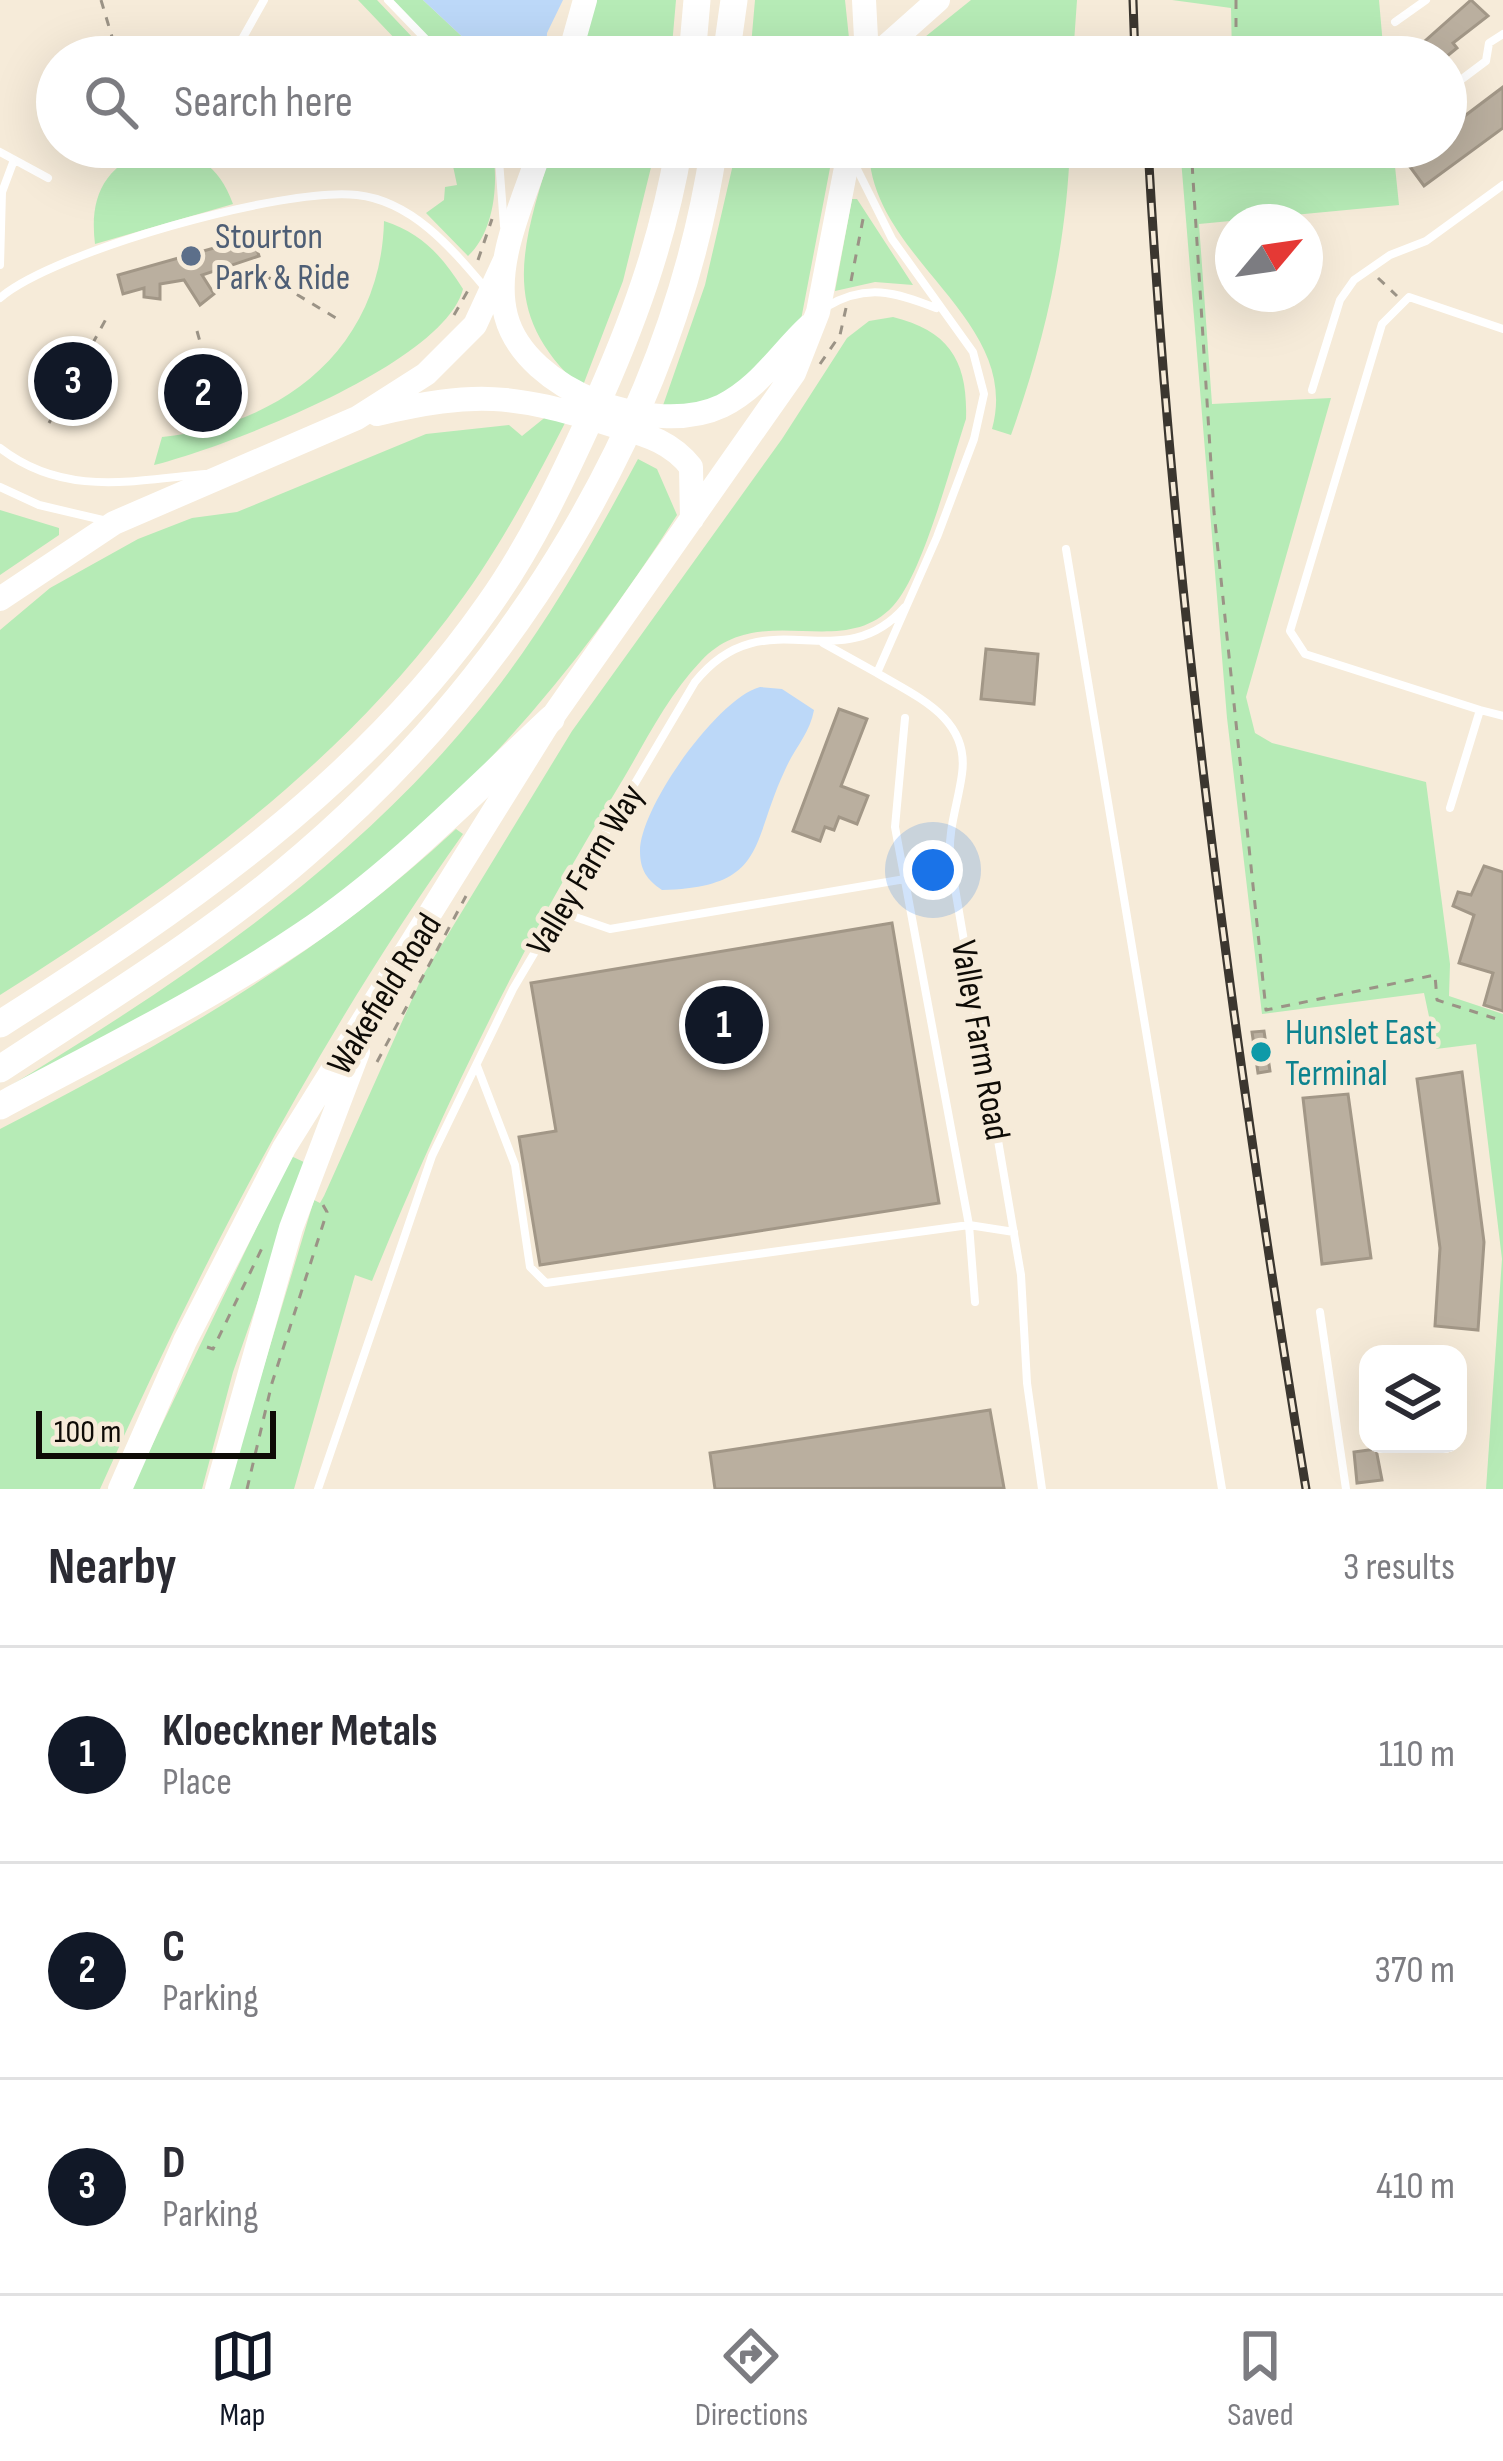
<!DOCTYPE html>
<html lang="en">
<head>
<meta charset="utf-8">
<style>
	:root { --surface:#fff; --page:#f7f7f7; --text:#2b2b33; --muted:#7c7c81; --line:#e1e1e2; --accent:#111827 }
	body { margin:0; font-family:"Sofia Sans Condensed",sans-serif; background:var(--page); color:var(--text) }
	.controls { position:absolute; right:36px; bottom:36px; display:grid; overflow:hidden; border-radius:24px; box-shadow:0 12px 48px #0002 }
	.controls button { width:108px; height:108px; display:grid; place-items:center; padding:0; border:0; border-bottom:3px solid var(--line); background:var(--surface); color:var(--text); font:60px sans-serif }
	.compass { position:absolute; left:1215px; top:204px; width:108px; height:108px; border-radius:50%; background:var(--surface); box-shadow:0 12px 48px #0002; rotate:61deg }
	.scale { position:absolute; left:36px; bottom:30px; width:240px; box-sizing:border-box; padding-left:12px; border:6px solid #0e0b06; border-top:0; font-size:33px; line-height:42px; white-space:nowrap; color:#0e0b06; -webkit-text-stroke:9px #f6ebd9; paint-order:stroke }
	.you { position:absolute; left:933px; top:870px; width:42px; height:42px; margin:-30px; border:9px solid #fff; border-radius:50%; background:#1a73e8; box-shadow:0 0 0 18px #1a73e833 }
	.badge { display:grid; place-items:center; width:78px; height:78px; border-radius:50%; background:var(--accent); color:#fff; font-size:39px; font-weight:700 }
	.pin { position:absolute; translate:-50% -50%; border:6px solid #fff; box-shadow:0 3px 12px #0006 }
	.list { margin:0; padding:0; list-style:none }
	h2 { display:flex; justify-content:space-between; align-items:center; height:156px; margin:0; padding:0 48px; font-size:51px }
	h2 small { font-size:39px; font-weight:400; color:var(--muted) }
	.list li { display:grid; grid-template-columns:78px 1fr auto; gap:36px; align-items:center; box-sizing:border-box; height:216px; padding:0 48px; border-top:3px solid var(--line) }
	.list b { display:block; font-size:45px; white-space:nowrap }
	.list p { margin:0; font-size:39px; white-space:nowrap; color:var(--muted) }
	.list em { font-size:39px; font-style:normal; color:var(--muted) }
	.icon { flex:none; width:66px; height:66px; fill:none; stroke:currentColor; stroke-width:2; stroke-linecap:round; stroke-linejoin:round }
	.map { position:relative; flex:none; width:1503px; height:1489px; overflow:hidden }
	.search { position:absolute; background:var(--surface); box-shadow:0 12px 48px #0002; left:36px; right:36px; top:36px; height:132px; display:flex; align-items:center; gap:30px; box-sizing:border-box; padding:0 42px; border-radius:66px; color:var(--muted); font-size:45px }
	.sheet { height:804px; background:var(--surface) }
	nav { display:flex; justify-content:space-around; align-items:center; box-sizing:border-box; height:168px; border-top:3px solid var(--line); background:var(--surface); font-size:33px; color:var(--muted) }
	nav a { display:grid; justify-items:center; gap:6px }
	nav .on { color:var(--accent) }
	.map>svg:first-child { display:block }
</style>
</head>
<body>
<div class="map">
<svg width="1503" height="1489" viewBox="0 0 1503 1489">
	<rect width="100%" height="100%" fill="#f6ebd9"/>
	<!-- green -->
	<path fill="#b6ebb6" d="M358,0H377L431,57H393L389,53L399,43Z
		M391,0H423L484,57H448Z
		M597,0H676L671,57H579Z
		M755,0H845L851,57H750Z
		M971,0H1077L1073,57H900Z
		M1172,0H1379L1384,57H1232L1231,8Z
		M449,147H492C499,181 495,231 468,256L426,213L444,200L445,187L457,185Z
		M552,147H656L623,281L582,388C495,312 524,243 552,147Z
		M737,147H834L800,325L746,390L660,414L705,285Z
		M869,147H1070C1066,248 1045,340 1011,435L992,429C1023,317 868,258 869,147Z
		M1180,147H1393L1399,205L1199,224L1212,404L1331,398L1246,697L1255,733L1272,743L1426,782L1450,964L1449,996L1503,1014V1489H1486L1502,1259L1476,1044L1436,1049L1424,993L1262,1014L1227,718Z
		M151,149C192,148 219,164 233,204L95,244C89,196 105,165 151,149Z
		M852,199H857L913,285L875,282L835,291Z
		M384,221C422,233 442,256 463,289C444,364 226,447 154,465L162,437C282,425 381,349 384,221Z
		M893,317C950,331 968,362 966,419C951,464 923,574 893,606C841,662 760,598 701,661C666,697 642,749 616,791C520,948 441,1111 372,1281L355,1275L294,1489H227L314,1200L320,1203L324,1196L422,977L572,731L782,439L847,338L869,321Z
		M548,415L565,423C530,491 494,558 447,619C327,777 166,890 0,995V630L50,588L138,539L192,518L237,512L426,434L509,425L522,436Z
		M638,459L657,469L677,515C573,679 443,829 280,938C191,997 94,1042 0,1092C170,989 343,875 471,720C538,641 589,550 638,459Z
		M0,510L59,528V535L0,575Z
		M456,829L463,834C318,1038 202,1261 100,1489H0V1129C164,1044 320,956 456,829Z
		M291,1156L306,1163L233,1372L202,1489H131Z"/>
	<!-- water -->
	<path fill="#bcd8f8" d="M423,0H563L547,33L546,57H484Z
		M760,687L782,689L814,710C810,733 794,749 785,770C750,844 768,887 662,890C647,880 640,870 640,851C640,807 718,698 760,687Z"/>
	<!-- building -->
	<path fill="#baaf9f" stroke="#a29787" stroke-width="3" d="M1471,0L1488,16L1453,43L1457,48L1446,57H1407Z
		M1503,87V128L1424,186L1405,160L1423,147H1446V130Z
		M253,237L259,256L202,275L214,294L200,305L184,280L160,284V299L144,297V288L123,294L118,275Z
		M986,649L1038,654L1034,704L981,699Z
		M839,709L867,719L841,786L868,796L857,824L839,817L834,830L825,827L820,841L793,831Z
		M1484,866L1503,872V1011L1484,1005L1493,973L1459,963L1474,915L1453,906L1458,892L1471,895Z
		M892,923L939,1203L540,1265L519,1137L556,1131L531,983Z
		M1264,1031L1270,1071L1258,1073L1252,1032Z
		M1462,1072L1484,1242L1478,1330L1435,1326L1440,1248L1417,1079Z
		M1348,1094L1371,1258L1322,1264L1303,1098Z
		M990,1410L1004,1488L715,1489L710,1453Z
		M1376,1449L1382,1480L1357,1483L1354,1452Z"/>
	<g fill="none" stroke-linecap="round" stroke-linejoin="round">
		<!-- path -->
		<path stroke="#9b9386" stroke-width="3" stroke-dasharray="9 9" stroke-linecap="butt" d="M101,0L118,57
			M1236,0V57
			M1191,147L1214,512L1266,1010L1435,975L1437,1000L1503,1021
			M478,260L492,219
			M266,276L336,318
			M1378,278L1397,296
			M851,281L864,214
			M454,315L470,287
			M197,331L219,410
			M820,364L840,335L846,308
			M49,423L106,319
			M377,1062L466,896
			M207,1347L213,1349L264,1244
			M247,1489L272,1383L327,1212L323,1205"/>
		<!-- service -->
		<path stroke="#fff" stroke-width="8" d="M388,0L443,57
			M1395,22L1426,0
			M232,57L264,0
			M1446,91L1486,61L1489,43L1503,34
			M498,147L504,226
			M0,152L48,178
			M854,163L892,239L973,352L984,394L974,439L937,537L877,673C917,697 970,718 962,774C958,804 948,828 950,859L1021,1275L1027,1383L1042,1489
			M0,265L2,192L14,160
			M0,298C52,252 286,186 357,195C413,201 453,250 487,290
			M826,307C866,283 895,292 936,308
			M1312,390L1340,300L1354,280L1390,255L1426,241L1503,185
			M0,448C63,497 131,481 205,474
			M0,487L39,505L107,521
			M1066,549L1222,1489
			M823,643L877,673
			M1480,710L1503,716
			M905,718L895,827L969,1225L975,1302
			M1450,808L1480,710L1305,654L1290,631L1382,324L1409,297L1503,329
			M558,911L610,929L905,879
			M477,1066L515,1165L530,1267L546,1283L969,1225L1014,1232
			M1320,1312L1346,1489
			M318,1489L432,1156L513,989L695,682C765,595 839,682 905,607"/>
		<!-- primary -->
		<path stroke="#fff" stroke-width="24" d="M864,0L867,57
			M569,57L585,0
			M874,57L938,0
			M541,147C525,198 492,262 506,316C526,392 655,438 722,406C760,387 779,354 809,326
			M377,414C476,391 512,394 609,424C641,434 669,439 691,467L692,519
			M0,599L114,523L357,418L426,374L475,325L505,260
			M120,1489L185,1341L284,1148L551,719L794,373L818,312L850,147
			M217,1489L291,1228L358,1052"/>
		<!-- motorway -->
		<path stroke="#fff" stroke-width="27" d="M692,57L697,0
			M726,57L734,0
			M0,1024C181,909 363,785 488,606C530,547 562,480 592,414C632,326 663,242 679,147
			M0,1069C103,1001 211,936 304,855C512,676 673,421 714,147
			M0,1106C102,1051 207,1000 303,935C394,874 472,793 551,719"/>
		<defs>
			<path id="rail" d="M1133,0L1135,57
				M1148,147C1173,597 1233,1044 1306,1489"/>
		</defs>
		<!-- rail casing -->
		<use href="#rail" stroke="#3b362f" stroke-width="9"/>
		<!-- rail -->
		<use href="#rail" stroke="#f6ebd9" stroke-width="4.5" stroke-dasharray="14" stroke-linecap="butt"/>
	</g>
	<!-- markers -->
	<circle fill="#5c6f8a" stroke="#f6ebd9" stroke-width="4.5" cx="191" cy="256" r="12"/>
	<circle fill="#0f9aa8" stroke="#f6ebd9" stroke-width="4.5" cx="1261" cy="1052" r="12"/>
	<g text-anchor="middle" stroke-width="10" stroke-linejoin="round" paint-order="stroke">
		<!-- service labels -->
		<g font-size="36" fill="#4e5e75" stroke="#f6ebd9" text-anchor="start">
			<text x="215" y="248">Stourton<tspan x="215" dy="41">Park &amp; Ride</tspan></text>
		</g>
		<!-- street labels -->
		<g font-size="36" fill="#0e0b06" stroke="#f6ebd9">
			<text transform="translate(584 869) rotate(-59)" y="13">Valley Farm Way</text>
			<text transform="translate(383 993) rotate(-58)" y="13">Wakefield Road</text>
			<text transform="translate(982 1040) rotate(80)" y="13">Valley Farm Road</text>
		</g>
		<!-- culture labels -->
		<g font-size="36" fill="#0d838f" stroke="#f6ebd9" text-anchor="start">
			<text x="1285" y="1044">Hunslet East<tspan x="1285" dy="41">Terminal</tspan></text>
		</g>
	</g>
</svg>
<div class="controls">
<button><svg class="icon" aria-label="layers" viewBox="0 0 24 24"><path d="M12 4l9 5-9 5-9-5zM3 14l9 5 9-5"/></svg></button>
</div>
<svg class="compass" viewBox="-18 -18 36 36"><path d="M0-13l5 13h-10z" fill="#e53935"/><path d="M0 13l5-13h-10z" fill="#7c7c81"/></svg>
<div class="scale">100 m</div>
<div class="you"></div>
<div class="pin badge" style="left:724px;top:1025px">1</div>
<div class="pin badge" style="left:203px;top:393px">2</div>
<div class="pin badge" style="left:73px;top:381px">3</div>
<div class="search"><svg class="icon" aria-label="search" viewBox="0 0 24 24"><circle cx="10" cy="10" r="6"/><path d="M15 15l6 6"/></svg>Search here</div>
</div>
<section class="sheet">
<h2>Nearby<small>3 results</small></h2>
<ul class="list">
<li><span class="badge">1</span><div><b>Kloeckner Metals</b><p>Place</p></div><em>110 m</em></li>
<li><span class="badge">2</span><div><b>C</b><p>Parking</p></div><em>370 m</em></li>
<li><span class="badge">3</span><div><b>D</b><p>Parking</p></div><em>410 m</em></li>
</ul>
</section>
<nav>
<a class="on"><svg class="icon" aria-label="map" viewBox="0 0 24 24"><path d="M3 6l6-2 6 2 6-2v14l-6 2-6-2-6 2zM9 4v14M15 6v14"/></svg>Map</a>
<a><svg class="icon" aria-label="directions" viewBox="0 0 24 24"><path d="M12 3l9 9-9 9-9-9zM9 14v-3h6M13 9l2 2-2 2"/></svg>Directions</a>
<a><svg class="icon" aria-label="saved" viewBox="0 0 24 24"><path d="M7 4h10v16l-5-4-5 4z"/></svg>Saved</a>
</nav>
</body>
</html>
